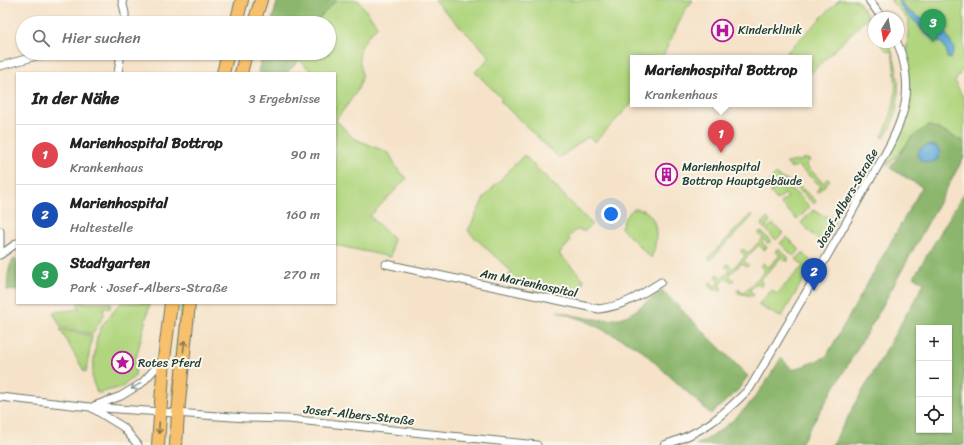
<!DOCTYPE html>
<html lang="de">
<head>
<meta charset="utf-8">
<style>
	:root { --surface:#fff; --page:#f2f2f2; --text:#222; --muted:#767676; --line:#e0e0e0; --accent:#b5179e }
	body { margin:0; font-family:Sriracha,sans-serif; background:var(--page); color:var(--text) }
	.controls { position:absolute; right:12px; bottom:12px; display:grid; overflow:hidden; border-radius:0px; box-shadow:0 1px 3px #0004 }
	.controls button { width:36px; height:36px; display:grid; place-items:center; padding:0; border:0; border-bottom:1px solid var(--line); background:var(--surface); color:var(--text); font:20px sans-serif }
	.compass { position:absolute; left:868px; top:12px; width:36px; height:36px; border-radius:50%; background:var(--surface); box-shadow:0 1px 3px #0004; rotate:191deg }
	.you { position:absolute; left:611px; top:214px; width:14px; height:14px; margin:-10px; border:3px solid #fff; border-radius:50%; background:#1a73e8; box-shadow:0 0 0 6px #1a73e833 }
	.badge { display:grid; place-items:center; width:26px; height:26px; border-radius:50%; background:var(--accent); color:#fff; font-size:13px; font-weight:700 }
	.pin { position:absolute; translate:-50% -33px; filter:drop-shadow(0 1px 2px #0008) }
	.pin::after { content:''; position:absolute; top:21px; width:14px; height:12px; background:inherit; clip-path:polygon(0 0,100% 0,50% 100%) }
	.popup { position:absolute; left:630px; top:55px; width:182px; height:52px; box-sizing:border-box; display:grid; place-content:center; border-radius:0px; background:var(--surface); filter:drop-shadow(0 1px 3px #0005); font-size:13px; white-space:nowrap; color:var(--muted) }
	.popup b { font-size:15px; color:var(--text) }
	.popup::after { content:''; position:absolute; left:50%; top:100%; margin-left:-8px; border:8px solid transparent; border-top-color:var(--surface) }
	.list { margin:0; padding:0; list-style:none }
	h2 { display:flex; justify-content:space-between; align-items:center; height:52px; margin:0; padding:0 16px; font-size:17px }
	h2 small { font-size:13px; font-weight:400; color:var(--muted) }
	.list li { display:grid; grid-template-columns:26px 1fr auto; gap:12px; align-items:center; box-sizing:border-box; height:60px; padding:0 16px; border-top:1px solid var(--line) }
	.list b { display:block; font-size:15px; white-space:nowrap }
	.list p { margin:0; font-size:13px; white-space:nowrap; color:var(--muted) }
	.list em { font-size:13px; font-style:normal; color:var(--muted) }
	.icon { flex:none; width:22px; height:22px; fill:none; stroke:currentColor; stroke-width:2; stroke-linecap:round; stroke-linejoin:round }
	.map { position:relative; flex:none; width:964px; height:445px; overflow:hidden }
	.search { position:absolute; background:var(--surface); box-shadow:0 1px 3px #0004; left:16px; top:16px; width:320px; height:44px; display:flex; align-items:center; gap:10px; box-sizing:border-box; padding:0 14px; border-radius:22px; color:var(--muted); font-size:15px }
	.panel { position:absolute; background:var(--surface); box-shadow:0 1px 3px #0004; left:16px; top:72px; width:320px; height:232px; border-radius:0px }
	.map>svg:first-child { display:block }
</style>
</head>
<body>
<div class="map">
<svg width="964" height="445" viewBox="0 0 964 445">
	<rect width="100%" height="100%" fill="#fbf7ec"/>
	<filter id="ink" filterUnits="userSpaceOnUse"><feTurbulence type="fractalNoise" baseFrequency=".025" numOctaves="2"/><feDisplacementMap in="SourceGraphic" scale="8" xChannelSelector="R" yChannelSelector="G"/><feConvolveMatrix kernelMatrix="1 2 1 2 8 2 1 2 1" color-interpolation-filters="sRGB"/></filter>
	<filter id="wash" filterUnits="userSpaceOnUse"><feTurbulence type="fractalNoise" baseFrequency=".012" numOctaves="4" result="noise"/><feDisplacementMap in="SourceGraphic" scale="16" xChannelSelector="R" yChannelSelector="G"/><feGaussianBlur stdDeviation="0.9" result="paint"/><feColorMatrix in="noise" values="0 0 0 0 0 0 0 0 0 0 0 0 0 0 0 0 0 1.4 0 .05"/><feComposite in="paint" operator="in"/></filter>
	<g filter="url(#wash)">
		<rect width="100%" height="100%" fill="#f5e2c8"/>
		<!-- green -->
		<path fill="#b0d57e" stroke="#688959" d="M337,0H358L378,26C367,36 357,47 360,63C361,68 363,75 361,81C357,95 344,108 336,120L353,138L389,153L398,170L407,178L370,216L393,239L391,257L335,245V73H313L292,53H329V23H314Z
			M434,0H693L685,10L662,58H633V102L595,142L588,137L559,158L500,101L502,99L475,72L490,57Z
			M839,0H857L867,14L868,17L809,75V58H781Z
			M890,0H897L905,13L918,24L922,30L932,39L938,41L942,43L952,57L940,25L931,24L908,11L900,0H964V66L955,82L964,99V142L938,129L911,138L902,150L887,166C890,145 905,129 909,106C911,90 908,76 907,60C906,48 908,34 909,21Z
			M878,42H888C902,72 903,111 884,138L882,137C897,105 898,88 892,53L890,51L888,52Z
			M524,155L592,224L585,231L576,230L568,238L571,241L559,254L584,279L579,298L499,280L510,275L512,272L468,231L485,196Z
			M803,158L810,160L806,165L823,183L828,178L830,180L818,192L816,191L821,186L797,165L794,168L792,166L791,168L786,163L803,160Z
			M776,174L780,178L797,184L816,201L814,204C799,190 787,175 767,188L764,186Z
			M777,188C792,186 801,198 810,207L797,220L780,203L788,197L785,194L777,200L770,192Z
			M633,209C660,207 659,241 651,258L621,228L625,217Z
			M813,210L824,216L833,217L836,222L823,245L801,223Z
			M751,214L753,216L710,260L708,258Z
			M767,218L770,221L766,226L768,228L773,224L783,233L776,240L761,225Z
			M760,232L763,233L770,240V242L768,243L764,240L762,242L767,247L764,250L759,245L744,260L749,265L747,267L742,263L729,275L734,280L732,282L727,278L719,285L722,289L721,291L713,289L709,287L710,282L715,286L720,281L716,277L718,274L722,278L730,271L725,266L728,264L733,269L745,256L740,251L743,249L748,253L763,238L758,233Z
			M787,237L800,250L793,256L780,243Z
			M779,249L788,257V261L787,262L782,257L760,280L764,285L762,287L757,283L750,290L754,295L753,296L738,293V289L743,293L765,271L760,266L763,263L768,268L780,255L775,251Z
			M803,253L813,263L782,316H778L758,305L772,290L777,294L803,266L796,259Z
			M77,303H111L110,308L103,309L104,315L92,334L61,327L53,312L79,309Z
			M121,303H150L136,358L135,376L122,387L99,393L97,392L93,382L92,375L97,337L103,324Z
			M181,303H184L174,394L172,396Z
			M60,329L92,336L86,372L84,371Z"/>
		<!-- forest -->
		<path fill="#8cb66d" stroke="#567a50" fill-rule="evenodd" d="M278,0H337L314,23H271Z
			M263,53H292L300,60L287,73H261L258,72Z
			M929,125L964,142V157L878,314L800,445H696C738,423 757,398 781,358L793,370L826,357L922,187L890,168L911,138Z
			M964,193V445H832L924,283L914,277ZM919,328H949V430H919Z
			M15,258L17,261V291L7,290C8,280 7,265 15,258Z
			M662,290L748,376L737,391L711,414L639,348L586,321L557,311C579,316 608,326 630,314C641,307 651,298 662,290Z"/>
		<!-- water -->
		<path fill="#5da7d5" stroke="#3e7284" d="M897,0H900L908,11L931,24L940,25L944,30L954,48V52L950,59L947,58V52L942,43L938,41L932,39L922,30L918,24L905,13Z
			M928,145L936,146L941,152L937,160L931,163L921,161L917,155L920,149Z"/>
	</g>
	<g filter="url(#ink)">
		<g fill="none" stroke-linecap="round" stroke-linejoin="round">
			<defs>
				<path id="minor" d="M122,0L125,13V23
					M869,0L882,18
					M0,66L48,53
					M118,73L121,53
					M0,231V248
					M0,255L17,243
					M386,264L599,309C627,305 638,296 661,282
					M0,397L90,407L246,418L288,419L537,445
					M94,406L121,396L142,383L164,359
					M92,408L123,427L138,445
					M664,445C703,433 722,416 750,388C788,324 826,259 862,194C878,165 898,137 905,104C909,84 905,60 897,42"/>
				<path id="primary" d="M236,23L242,0
					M254,23L261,0
					M223,73L228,53
					M241,73L246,53
					M158,445L164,359L171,303
					M176,445L178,413L189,303"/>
			</defs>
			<!-- minor casing -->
			<use href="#minor" stroke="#6a7768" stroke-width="9"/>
			<!-- primary casing -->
			<use href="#primary" stroke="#6a7768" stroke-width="14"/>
			<!-- minor -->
			<use href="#minor" stroke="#fff" stroke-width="7"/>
			<!-- primary -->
			<use href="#primary" stroke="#f7c06c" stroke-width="12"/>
		</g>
		<!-- one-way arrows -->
		<defs><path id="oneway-shaft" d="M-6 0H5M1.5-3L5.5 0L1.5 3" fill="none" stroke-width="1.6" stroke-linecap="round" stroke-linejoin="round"/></defs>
		<g stroke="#80784d">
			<use href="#oneway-shaft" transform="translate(184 346) rotate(-84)"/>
			<use href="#oneway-shaft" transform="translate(159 428) rotate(93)"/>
		</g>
		<use stroke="#8f9e9a" href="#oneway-shaft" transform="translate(136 386) rotate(148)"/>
	</g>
	<!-- icons -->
	<defs>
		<symbol id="hospital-ring" viewBox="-11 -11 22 22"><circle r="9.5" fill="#fbf7ec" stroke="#b5179e" stroke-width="1.5"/><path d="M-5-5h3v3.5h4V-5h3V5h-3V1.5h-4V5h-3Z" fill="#b5179e"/></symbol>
		<symbol id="building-ring" viewBox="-11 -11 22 22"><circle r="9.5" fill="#fbf7ec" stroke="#b5179e" stroke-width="1.5"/><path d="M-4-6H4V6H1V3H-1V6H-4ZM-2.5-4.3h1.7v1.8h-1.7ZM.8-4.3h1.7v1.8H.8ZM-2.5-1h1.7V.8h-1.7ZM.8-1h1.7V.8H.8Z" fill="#b5179e"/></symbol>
		<symbol id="sight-ring" viewBox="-11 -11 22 22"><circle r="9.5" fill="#fbf7ec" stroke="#b5179e" stroke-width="1.5"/><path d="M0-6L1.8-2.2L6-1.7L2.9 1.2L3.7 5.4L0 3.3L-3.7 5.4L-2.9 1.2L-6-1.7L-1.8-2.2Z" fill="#b5179e"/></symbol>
	</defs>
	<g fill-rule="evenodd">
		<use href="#hospital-ring" x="710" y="18" width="25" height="25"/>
		<use href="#building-ring" x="654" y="162" width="25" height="25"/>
		<use href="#sight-ring" x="110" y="350" width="25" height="25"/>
	</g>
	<g text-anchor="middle" stroke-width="4" stroke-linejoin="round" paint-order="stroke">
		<!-- poi labels -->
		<g font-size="12" fill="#1f3d34" stroke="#fbf7ec" text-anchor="start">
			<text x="738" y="34">Kinderklinik</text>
			<text x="682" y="171">Marienhospital<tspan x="682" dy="14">Bottrop Hauptgebäude</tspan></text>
			<text x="138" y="367">Rotes Pferd</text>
		</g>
		<!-- street labels -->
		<g font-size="12" fill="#1f3d34" stroke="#fbf7ec">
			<text transform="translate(847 198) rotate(-60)" y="4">Josef-Albers-Straße</text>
			<text transform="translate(529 283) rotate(12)" y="4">Am Marienhospital</text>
			<text transform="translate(359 415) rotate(6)" y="4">Josef-Albers-Straße</text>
		</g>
	</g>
</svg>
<div class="controls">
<button>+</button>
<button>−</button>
<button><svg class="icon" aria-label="locate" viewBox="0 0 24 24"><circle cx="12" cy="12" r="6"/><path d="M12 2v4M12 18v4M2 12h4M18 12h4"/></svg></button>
</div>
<svg class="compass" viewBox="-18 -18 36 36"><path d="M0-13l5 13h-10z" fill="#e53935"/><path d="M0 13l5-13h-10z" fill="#767676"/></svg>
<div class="you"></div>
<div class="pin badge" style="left:721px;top:153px;background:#e0444e">1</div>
<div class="popup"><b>Marienhospital Bottrop</b>Krankenhaus</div>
<div class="pin badge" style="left:814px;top:291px;background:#1a4fb4">2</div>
<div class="pin badge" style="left:933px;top:42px;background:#2e9e5b">3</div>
<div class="search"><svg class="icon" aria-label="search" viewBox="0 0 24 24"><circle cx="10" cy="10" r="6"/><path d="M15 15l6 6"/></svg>Hier suchen</div>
<section class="panel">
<h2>In der Nähe<small>3 Ergebnisse</small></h2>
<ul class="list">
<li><span class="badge" style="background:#e0444e">1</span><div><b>Marienhospital Bottrop</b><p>Krankenhaus</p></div><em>90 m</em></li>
<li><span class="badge" style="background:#1a4fb4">2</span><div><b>Marienhospital</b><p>Haltestelle</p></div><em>160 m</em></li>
<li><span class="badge" style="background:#2e9e5b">3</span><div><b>Stadtgarten</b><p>Park · Josef-Albers-Straße</p></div><em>270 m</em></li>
</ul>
</section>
</div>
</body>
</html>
